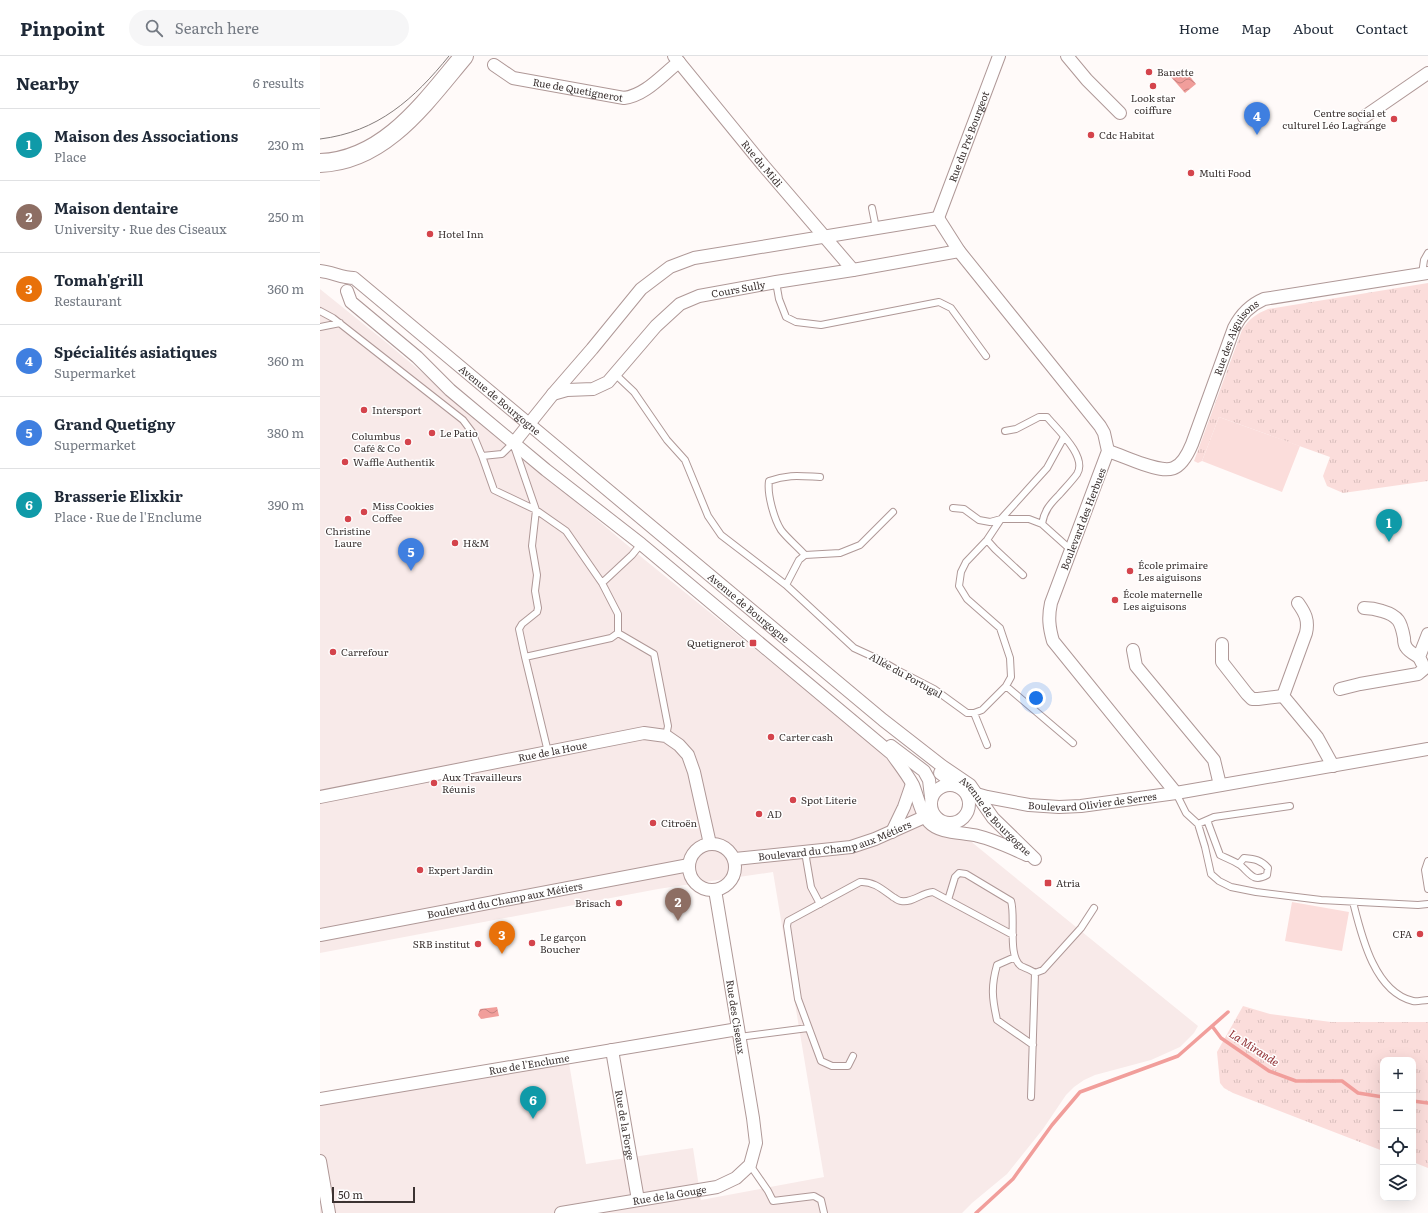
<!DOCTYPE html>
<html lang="en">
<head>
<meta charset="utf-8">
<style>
	:root { --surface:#fff; --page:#f6f6f7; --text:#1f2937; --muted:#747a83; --line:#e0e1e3; --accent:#d4444c }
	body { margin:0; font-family:Literata,serif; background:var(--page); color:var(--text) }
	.controls { position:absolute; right:12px; bottom:12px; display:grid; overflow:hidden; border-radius:8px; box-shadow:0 4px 16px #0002 }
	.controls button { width:36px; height:36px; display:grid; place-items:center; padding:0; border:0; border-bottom:1px solid var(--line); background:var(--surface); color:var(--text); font:20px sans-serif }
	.scale { position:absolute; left:12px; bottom:10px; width:83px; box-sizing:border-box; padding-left:4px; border:2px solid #3c3332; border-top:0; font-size:11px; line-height:14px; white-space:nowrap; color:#3c3332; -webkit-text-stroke:3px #fff; paint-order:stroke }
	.you { position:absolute; left:716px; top:642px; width:14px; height:14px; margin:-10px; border:3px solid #fff; border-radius:50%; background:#1a73e8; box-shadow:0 0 0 6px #1a73e833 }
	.badge { display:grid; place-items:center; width:26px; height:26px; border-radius:50%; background:var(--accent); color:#fff; font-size:13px; font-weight:700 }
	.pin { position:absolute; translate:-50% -33px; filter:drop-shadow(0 1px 2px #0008) }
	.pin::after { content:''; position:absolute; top:21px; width:14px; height:12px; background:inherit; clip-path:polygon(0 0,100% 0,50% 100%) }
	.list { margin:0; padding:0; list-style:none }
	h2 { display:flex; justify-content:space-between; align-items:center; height:52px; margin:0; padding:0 16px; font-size:17px }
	h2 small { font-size:13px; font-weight:400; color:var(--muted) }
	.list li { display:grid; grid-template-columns:26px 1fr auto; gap:12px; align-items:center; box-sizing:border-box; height:72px; padding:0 16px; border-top:1px solid var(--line) }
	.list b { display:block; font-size:15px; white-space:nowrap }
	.list p { margin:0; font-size:13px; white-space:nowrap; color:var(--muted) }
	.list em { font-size:13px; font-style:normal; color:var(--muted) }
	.icon { flex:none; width:22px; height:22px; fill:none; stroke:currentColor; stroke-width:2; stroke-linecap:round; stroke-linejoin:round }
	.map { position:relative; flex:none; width:1108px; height:1157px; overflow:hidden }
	header { display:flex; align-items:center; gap:24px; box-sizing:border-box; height:56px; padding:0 20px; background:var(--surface); border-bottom:1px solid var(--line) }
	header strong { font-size:19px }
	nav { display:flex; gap:22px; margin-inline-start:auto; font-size:14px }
	.search { width:280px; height:36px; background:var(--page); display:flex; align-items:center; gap:10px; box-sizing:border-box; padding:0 14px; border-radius:22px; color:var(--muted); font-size:15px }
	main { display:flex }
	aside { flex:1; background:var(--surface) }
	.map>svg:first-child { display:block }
</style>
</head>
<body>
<header>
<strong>Pinpoint</strong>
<div class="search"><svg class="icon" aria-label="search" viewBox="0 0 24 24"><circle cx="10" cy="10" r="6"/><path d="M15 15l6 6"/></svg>Search here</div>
<nav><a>Home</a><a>Map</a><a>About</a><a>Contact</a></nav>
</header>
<main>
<aside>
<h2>Nearby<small>6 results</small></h2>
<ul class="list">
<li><span class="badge" style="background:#0f9aa8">1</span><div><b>Maison des Associations</b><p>Place</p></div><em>230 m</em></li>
<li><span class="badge" style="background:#8d6e63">2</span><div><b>Maison dentaire</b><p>University · Rue des Ciseaux</p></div><em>250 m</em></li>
<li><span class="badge" style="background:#e8710a">3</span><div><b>Tomah'grill</b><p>Restaurant</p></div><em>360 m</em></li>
<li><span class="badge" style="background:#3f7fe0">4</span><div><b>Spécialités asiatiques</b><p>Supermarket</p></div><em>360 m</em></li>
<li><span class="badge" style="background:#3f7fe0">5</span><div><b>Grand Quetigny</b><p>Supermarket</p></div><em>380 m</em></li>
<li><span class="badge" style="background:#0f9aa8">6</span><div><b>Brasserie Elixkir</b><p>Place · Rue de l'Enclume</p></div><em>390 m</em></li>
</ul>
</aside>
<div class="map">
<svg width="1108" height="1157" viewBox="0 0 1108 1157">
	<defs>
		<pattern id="grass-tufts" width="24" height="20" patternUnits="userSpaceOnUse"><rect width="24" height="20" fill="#fbdddb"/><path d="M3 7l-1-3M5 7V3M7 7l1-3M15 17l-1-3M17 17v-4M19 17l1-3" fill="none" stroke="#d8bebc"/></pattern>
		<pattern id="water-waves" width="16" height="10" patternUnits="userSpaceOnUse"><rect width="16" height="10" fill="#f19e9b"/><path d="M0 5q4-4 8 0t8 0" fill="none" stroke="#c4817f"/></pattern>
	</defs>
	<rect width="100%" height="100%" fill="#fffaf9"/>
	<!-- built -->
	<path fill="#f8eae9" d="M0,233L67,287L325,504L545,682L654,788L878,970L874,977L860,991L831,1004L775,1019L764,1024L754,1031L746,1039L723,1073L687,1118L652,1147L642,1157H0V1048L249,1007L266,1108L373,1092L381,1144L504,1121L453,816L338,833L0,897Z"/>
	<!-- grass -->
	<path fill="url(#grass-tufts)" d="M1108,227V425L1023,437L1007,430L1003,420L1010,401L899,361L882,405L878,407L874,405L922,274C929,263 936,258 948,253Z
		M923,950L950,958L1011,966H1108V1112L1093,1106V1004H1063V1095L913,1037L904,1032L900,1027L897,996Z"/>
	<!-- pitch -->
	<path fill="#fbdddb" d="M899,361L980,390L962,436L882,405Z
		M972,846L1029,856L1022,895L965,885Z"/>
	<!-- water -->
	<path fill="url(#water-waves)" d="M863,12L876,28L865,37L851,21Z
		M177,951L179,960L161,963L158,959L160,953Z"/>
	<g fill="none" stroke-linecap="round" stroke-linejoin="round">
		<!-- stream -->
		<path stroke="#f19e9b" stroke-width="3.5" d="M892,970L901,982L949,1015L976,1025H1022L1038,1037L1063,1041
			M1093,1045L1108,1047
			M656,1157L693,1123L732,1069L760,1036L858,1000L908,956"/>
		<defs>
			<path id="service" d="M552,152L556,172
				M1102,218L1104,204L1108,197
				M456,226L459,243L466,261L476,266L501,269L619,246L631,252L666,300
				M0,255L13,262L143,364L152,376L162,400L182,398L193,387
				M0,271L20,267
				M295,318L314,336L347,384L365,404L388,460L401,479L466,529L534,592L560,604L579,615L614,633L647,657H654L662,654L686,630L691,621L690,602L680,572L647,543L639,530L641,516L646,506L667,484L681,463L727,412L744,381
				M685,375L696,373L719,361H727C737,373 768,401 757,418C752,425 745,432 739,439C730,448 724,455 722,468L751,494
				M194,390L216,454L212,490L217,519L215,535L218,552L217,556L202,568L199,573L205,601
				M162,400L174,434L216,454L246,475L282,527L298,558V577L291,582L205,601L228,696
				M633,452L644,453L659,464L670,466L681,463H709L722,468
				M667,484L675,493L703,519
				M485,499C478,491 467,482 461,474C454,463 447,438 449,425C468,418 480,420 500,421
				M282,527L312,499L321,488
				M466,529L479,504L485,499L520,497L540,489L573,456
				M298,577L334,598L348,670L346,680
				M686,630L753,687
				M654,657L667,689
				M856,737L866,757L878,768L885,791L891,818L899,825L911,831L936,836L1001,844L1098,849L1108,848
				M887,764L900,799C906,802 914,805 920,809C930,817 933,827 947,819L948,812C941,804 935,803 924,802L919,808
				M878,768L894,761L970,750
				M485,796L491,831L500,848
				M1108,805L1105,814L1108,833
				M628,844L635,821L639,817L646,818L691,845C696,861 687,900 701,910C705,912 711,914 715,917L723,914L761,872L774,852
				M1033,846C1041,878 1054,936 1093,945C1097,946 1103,944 1108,944
				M695,901L677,909C671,930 672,942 677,964L713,989
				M419,981L488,972
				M533,1000L528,1010H512L501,1005L478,943L467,870L468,865L540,826C553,825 562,833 573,841C575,842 578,845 581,845C593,847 601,837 613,836L693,879
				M711,1041L715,917
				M430,1109L448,1135L453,1145L494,1140L501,1144L504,1157"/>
			<g id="minor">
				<path id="s1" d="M354,0L443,109L533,214"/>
				<path d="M747,0L767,24L800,57"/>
				<path id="s2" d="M174,9L193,22L304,42C326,39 342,19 359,6"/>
				<path d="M1044,61L1108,17"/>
				<path d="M618,162L639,195L780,370L784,377L788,395L731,547C728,561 729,571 733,585L856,737"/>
				<path id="s3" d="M618,162L679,0"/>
				<path id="s4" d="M0,215C12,216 22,222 34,222L563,664L622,710L650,729L673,762L715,803"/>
				<path d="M27,235L31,246L97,301L130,334L226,414L321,488L572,698C579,708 587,718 593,729C598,741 600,756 609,766C620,778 643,776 658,780C675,784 691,792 707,799"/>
				<path id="s5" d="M233,338L247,334L273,333L288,326L336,270L360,248L379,240L456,226L533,214L639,195"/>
				<path d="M197,383L233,338L272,293L321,233L350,211L374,202L618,162"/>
				<path id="s6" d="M788,395C800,399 811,404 823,408C850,417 860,417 872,388L914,272C921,258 930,249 944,243L1108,217"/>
				<path d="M978,547C985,557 989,564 986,577L963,640L997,681L1013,710"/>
				<path d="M1044,552C1051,552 1056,553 1062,555C1079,560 1081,566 1084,582C1084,585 1084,588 1086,591C1089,596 1094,598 1099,601"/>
				<path d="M902,588V606L927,638L932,643H938L963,640"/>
				<path d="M813,594L816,610L894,704L900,729"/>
				<path d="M1102,607L1099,601L1108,578"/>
				<path d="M1020,633L1040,628L1098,618L1105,612"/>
				<path d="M571,690L604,715L609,724L611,741"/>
				<path d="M620,717L637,730"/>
				<circle cx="630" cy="748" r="19"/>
				<path id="s7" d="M653,737L667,741L709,749L739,751L761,750L856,737L1108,693"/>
				<path id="s8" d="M0,741L324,677L346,680L359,689L368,699L374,716L390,788"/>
				<path d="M572,776L584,751L592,728"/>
				<circle cx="392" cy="811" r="23"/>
				<path id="s9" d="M415,803L531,791L555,783L611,758"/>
				<path id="s10" d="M0,879L369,809"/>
				<path id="s11" d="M292,994L318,1144"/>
				<path id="s12" d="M0,1043L418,973"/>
				<path d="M0,1105L9,1157"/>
				<path id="s13" d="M241,1157L397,1131L416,1122L430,1109L436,1087L433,1062L395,834"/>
			</g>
			<path id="secondary" d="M0,107C65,105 106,45 144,0"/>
		</defs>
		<!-- service casing -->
		<use href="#service" stroke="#af9897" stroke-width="8"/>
		<!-- minor casing -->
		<use href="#minor" stroke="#af9897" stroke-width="14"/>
		<!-- secondary casing -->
		<use href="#secondary" stroke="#af9897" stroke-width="20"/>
		<!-- service -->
		<use href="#service" stroke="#fff" stroke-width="6"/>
		<!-- minor -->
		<use href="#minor" stroke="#fff" stroke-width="12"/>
		<!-- secondary -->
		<use href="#secondary" stroke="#fff" stroke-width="18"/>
		<!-- tram -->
		<path stroke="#857d7c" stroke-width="1" d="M0,83C58,76 94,43 129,0"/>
	</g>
	<!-- markers -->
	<g fill="#d4444c" stroke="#fff" stroke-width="1.5">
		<circle cx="829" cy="16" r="4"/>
		<circle cx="833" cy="30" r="4"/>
		<circle cx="1074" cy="63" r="4"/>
		<circle cx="771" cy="79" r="4"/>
		<circle cx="871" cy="117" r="4"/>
		<circle cx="110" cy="178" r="4"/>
		<circle cx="44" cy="354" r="4"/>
		<circle cx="112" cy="377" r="4"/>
		<circle cx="88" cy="386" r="4"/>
		<circle cx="25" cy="406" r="4"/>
		<circle cx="44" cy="456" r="4"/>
		<circle cx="28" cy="463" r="4"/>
		<circle cx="135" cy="487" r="4"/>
		<circle cx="810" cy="515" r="4"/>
		<circle cx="795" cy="544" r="4"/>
		<rect x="429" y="583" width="8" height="8" rx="2"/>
		<circle cx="13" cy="596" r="4"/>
		<circle cx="451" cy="681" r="4"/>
		<circle cx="114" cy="727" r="4"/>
		<circle cx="473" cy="744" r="4"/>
		<circle cx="439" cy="758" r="4"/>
		<circle cx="333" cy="767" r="4"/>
		<circle cx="100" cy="814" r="4"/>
		<rect x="724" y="823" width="8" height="8" rx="2"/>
		<circle cx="299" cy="847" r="4"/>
		<circle cx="1100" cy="878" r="4"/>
		<circle cx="212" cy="887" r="4"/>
		<circle cx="158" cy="888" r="4"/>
	</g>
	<g text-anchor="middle" stroke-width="3" stroke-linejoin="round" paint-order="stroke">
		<!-- poi labels -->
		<g font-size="10" fill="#3c3332" stroke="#fff" text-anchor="start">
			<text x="837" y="20">Banette</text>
			<text x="833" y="46" text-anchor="middle">Look star<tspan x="833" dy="12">coiffure</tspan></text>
			<text x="1066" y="61" text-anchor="end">Centre social et<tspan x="1066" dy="12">culturel Léo Lagrange</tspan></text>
			<text x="779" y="83">Cdc Habitat</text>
			<text x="879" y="121">Multi Food</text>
			<text x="118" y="182">Hotel Inn</text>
			<text x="52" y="358">Intersport</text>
			<text x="120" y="381">Le Patio</text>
			<text x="80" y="384" text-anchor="end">Columbus<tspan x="80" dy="12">Café &amp; Co</tspan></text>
			<text x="33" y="410">Waffle Authentik</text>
			<text x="52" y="454">Miss Cookies<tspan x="52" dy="12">Coffee</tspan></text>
			<text x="28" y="479" text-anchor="middle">Christine<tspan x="28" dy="12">Laure</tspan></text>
			<text x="143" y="491">H&amp;M</text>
			<text x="818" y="513">École primaire<tspan x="818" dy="12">Les aiguisons</tspan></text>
			<text x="803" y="542">École maternelle<tspan x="803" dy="12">Les aiguisons</tspan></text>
			<text x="425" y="591" text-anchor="end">Quetignerot</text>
			<text x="21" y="600">Carrefour</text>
			<text x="459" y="685">Carter cash</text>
			<text x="122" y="725">Aux Travailleurs<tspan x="122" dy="12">Réunis</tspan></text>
			<text x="481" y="748">Spot Literie</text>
			<text x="447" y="762">AD</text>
			<text x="341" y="771">Citroën</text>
			<text x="108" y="818">Expert Jardin</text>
			<text x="736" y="831">Atria</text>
			<text x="291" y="851" text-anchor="end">Brisach</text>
			<text x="1092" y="882" text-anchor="end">CFA</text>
			<text x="220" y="885">Le garçon<tspan x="220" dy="12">Boucher</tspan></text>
			<text x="150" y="892" text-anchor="end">SRB institut</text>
		</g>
		<!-- street labels -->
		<g font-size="10" fill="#3c3332" stroke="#fff">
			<text dy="4" stroke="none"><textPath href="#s2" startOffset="89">Rue de Quetignerot</textPath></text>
			<text dy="4" stroke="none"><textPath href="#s3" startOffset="87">Rue du Pré Bourgeot</textPath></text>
			<text dy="4" stroke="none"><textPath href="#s1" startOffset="139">Rue du Midi</textPath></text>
			<text dy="4" stroke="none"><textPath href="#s5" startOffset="224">Cours Sully</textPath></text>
			<text dy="4" stroke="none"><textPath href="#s6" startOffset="216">Rue des Aiguisons</textPath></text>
			<text dy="4" stroke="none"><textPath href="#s4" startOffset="225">Avenue de Bourgogne</textPath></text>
			<text transform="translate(763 463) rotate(-69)" y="4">Boulevard des Herbues</text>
			<text dy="4" stroke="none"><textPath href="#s4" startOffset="549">Avenue de Bourgogne</textPath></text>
			<text transform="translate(586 619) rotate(29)" y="4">Allée du Portugal</text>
			<text dy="4" stroke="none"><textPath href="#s8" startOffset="237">Rue de la Houe</textPath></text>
			<text dy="4" stroke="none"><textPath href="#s7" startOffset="121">Boulevard Olivier de Serres</textPath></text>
			<text dy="4" stroke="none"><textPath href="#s4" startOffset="873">Avenue de Bourgogne</textPath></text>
			<text dy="4" stroke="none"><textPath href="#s9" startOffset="102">Boulevard du Champ aux Métiers</textPath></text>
			<text dy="4" stroke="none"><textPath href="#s10" startOffset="188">Boulevard du Champ aux Métiers</textPath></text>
			<text transform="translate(416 961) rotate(81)" y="4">Rue des Ciseaux</text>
			<text dy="4" stroke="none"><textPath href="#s12" startOffset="212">Rue de l'Enclume</textPath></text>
			<text dy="4" stroke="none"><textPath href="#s11" startOffset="76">Rue de la Forge</textPath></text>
			<text dy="4" stroke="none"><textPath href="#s13" startOffset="110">Rue de la Gouge</textPath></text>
		</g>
		<!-- water labels -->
		<g font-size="11" font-style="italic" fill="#923135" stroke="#fff">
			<text transform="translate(934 992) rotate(33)" y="4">La Mirande</text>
		</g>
	</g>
</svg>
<div class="controls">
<button>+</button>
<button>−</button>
<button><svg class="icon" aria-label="locate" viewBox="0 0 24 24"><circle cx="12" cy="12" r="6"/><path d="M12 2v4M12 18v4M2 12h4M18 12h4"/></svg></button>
<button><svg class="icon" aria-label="layers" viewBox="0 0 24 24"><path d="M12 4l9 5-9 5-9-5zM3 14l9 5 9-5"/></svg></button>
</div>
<div class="scale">50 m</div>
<div class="you"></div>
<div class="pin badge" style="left:1069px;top:486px;background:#0f9aa8">1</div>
<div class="pin badge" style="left:358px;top:865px;background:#8d6e63">2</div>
<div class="pin badge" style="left:182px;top:898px;background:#e8710a">3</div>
<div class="pin badge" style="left:937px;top:79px;background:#3f7fe0">4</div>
<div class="pin badge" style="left:91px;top:515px;background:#3f7fe0">5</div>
<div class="pin badge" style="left:213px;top:1063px;background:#0f9aa8">6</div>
</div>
</main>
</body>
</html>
